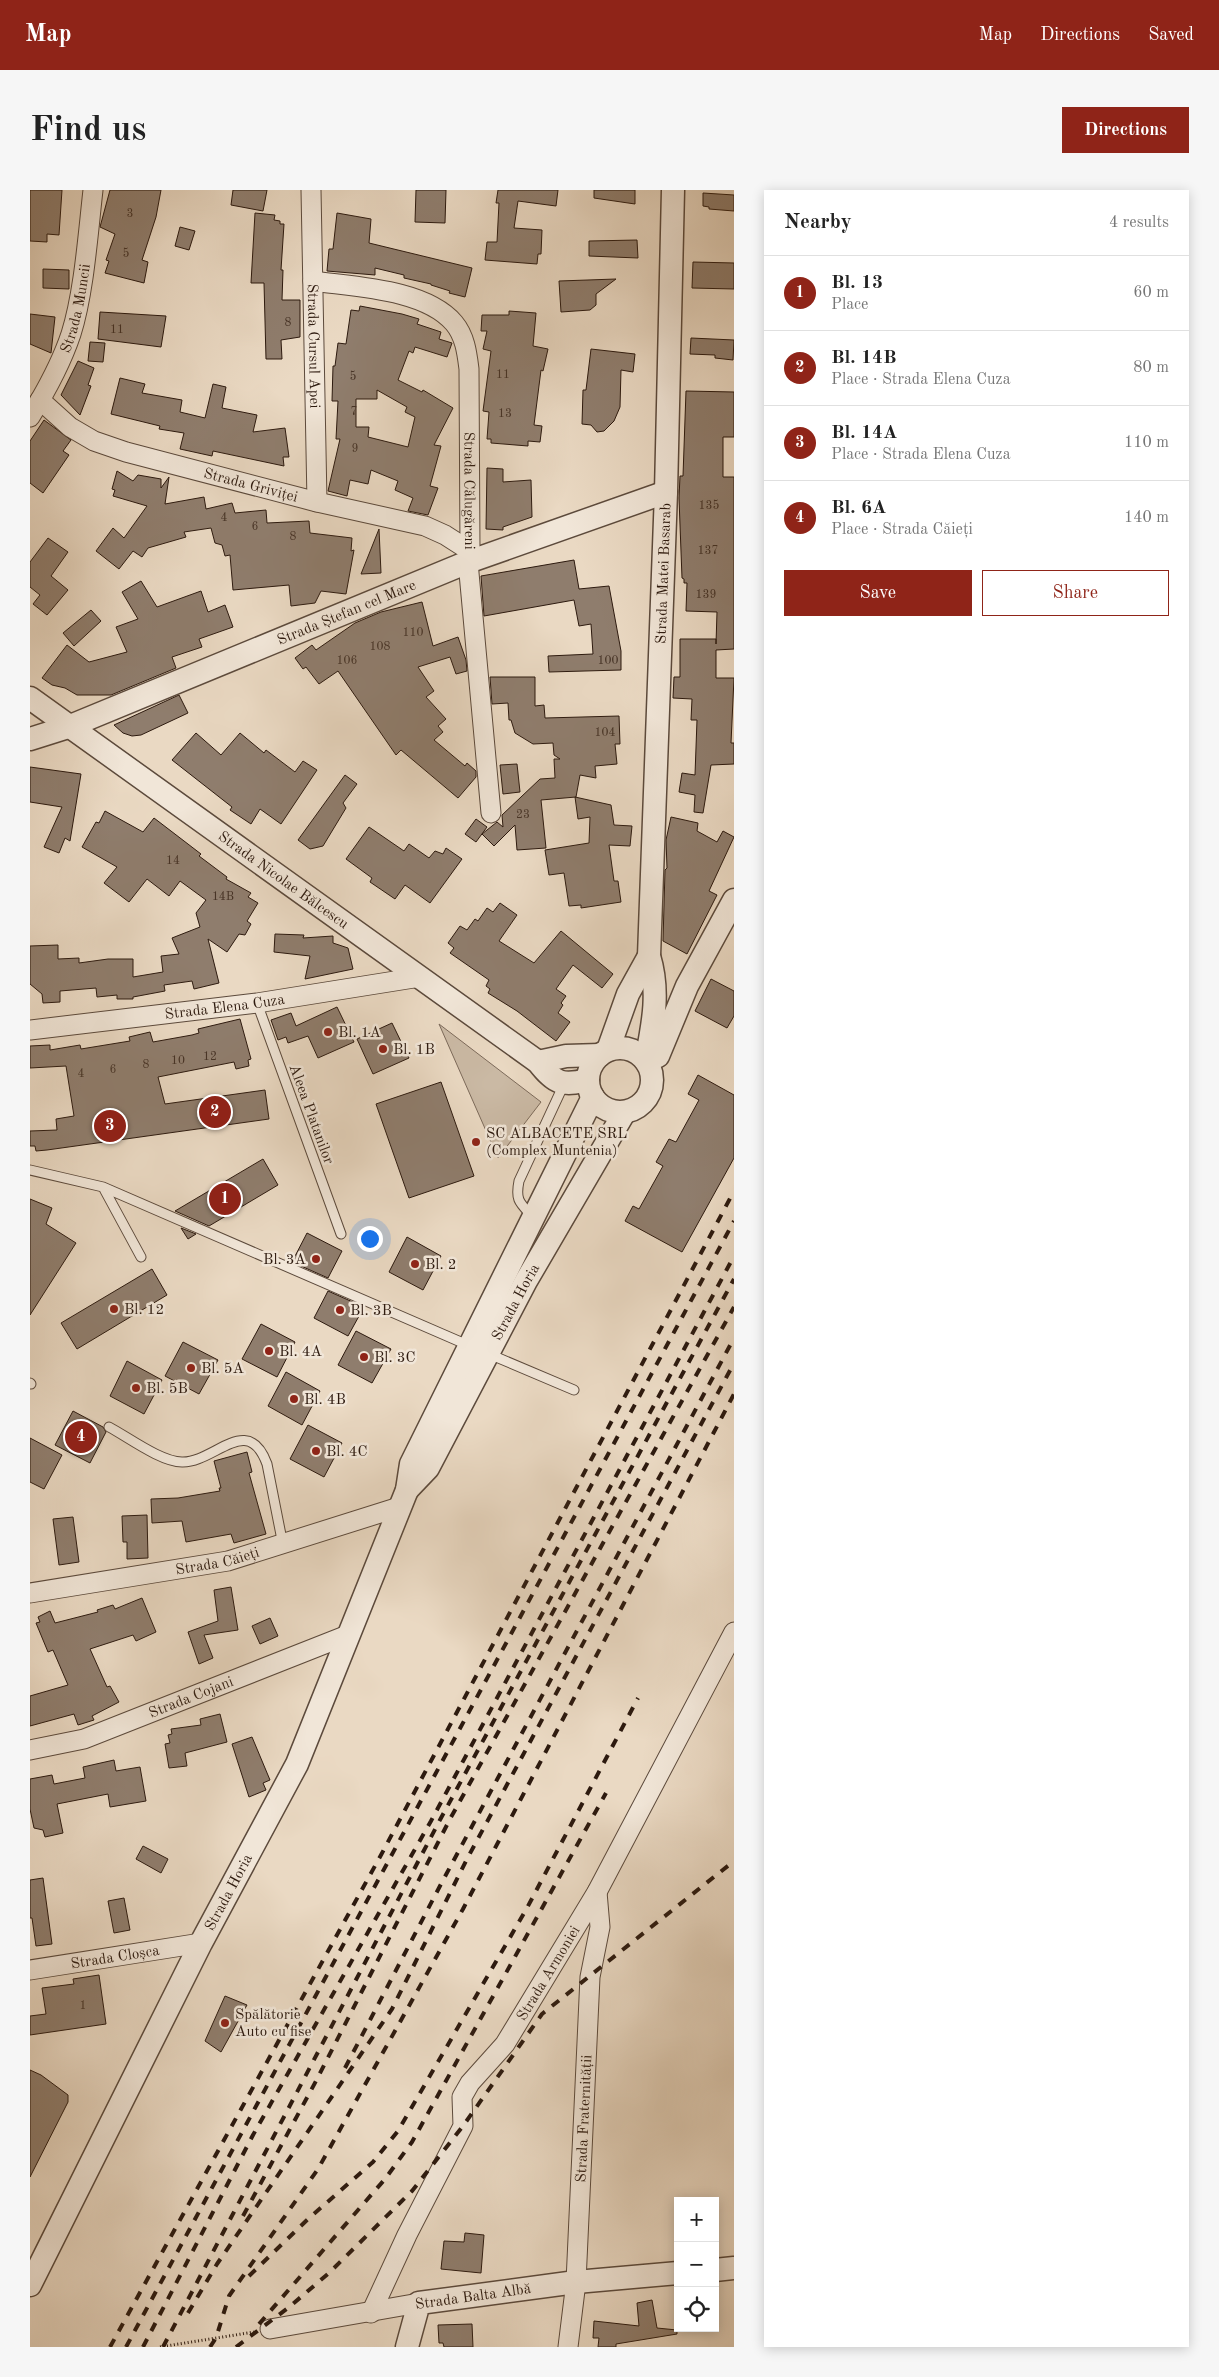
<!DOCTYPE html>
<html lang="en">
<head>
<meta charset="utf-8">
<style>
	:root { --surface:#fff; --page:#f6f6f6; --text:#222; --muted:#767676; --line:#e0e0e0; --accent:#8f2418 }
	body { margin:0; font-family:"Old Standard TT",serif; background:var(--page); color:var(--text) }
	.controls { position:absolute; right:15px; bottom:15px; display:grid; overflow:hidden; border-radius:0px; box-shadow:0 2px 12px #0003 }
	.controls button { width:45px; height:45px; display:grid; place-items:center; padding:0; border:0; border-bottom:1px solid var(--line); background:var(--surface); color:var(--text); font:25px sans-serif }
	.you { position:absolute; left:339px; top:1048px; width:18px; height:18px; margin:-12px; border:4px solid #fff; border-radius:50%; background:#1a73e8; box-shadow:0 0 0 8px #1a73e833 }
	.badge { display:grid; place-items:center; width:32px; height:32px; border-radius:50%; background:var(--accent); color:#fff; font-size:16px; font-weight:700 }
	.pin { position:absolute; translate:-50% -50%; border:2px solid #fff; box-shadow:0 1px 5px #0006 }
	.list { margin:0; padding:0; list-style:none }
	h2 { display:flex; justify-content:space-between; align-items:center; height:65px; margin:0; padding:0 20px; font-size:21px }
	h2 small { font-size:16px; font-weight:400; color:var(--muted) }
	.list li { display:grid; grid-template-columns:32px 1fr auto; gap:15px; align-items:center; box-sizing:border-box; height:75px; padding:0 20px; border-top:1px solid var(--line) }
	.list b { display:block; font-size:19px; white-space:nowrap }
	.list p { margin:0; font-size:16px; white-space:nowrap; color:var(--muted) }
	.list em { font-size:16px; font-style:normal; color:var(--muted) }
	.actions { display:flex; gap:10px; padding:15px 20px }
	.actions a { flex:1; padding:11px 0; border:1px solid var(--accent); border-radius:0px; text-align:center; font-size:18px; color:var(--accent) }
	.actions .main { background:var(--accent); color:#fff }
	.icon { flex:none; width:28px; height:28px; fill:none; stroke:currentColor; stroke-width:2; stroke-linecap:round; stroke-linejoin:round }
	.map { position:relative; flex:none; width:704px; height:2157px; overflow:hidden; border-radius:0px }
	header { display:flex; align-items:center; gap:30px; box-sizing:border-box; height:70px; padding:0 25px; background:var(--accent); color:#fff }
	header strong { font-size:24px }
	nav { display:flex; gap:28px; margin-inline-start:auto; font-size:18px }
	.intro { display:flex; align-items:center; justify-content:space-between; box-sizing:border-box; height:120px; padding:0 30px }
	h1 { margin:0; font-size:35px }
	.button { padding:12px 22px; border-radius:0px; background:var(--accent); color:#fff; font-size:18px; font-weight:700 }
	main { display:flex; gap:30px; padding:0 30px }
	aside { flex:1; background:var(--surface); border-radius:0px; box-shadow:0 2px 12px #0003 }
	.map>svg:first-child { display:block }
</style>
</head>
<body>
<header>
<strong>Map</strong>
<nav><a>Map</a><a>Directions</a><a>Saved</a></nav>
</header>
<div class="intro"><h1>Find us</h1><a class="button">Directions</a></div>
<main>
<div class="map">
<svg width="704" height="2157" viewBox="0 0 704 2157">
	<rect width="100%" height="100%" fill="#ead9c3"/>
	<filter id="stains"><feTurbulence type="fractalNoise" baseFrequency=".004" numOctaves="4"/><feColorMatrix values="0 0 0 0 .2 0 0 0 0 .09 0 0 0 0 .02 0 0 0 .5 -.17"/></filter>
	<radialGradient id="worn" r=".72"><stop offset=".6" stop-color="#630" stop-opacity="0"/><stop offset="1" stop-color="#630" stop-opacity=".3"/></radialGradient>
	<!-- green -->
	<path fill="#cab9a4" stroke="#7c6a5a" d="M409,834L511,912L468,968Z"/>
	<!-- building -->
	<path fill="#8f7d6d" stroke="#2d1a0f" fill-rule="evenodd" d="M0,0H32L29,45L17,44V52L0,51Z
		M80,0H131L126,27L112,70L118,72L114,93L75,83L79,71L76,70L85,44L70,37Z
		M203,0H237L233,21L201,15Z
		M386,0H416L415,33L385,32Z
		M468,0H528L526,16L488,11L484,38L512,40L511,64H508L507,74L455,70L457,52H467L469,13H466Z
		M564,0H605V14L564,8Z
		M673,3L704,5V21L679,19V17L673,16Z
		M225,23L245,25L244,30L250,31V34H254L251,80H253L252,110H270V147L251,150L252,169H236L234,93H221Z
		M307,23L341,29L339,53L442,78L435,107L419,103L420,101L401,95V94L374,88V85L345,78V85L297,81L299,59H303Z
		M150,37L165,41L159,60L145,56Z
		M607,50L608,68L559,66V51Z
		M663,72L704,73V99L662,98Z
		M13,79L39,80V99L13,98Z
		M586,89L566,104V115L560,120L531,122L529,91Z
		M330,116L372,124L389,129L387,134L411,142L409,149L422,153L417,167L385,157L383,163L379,161L368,190L392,202L393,200L423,218L404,255L411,256L400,296L408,298L398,325L378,321L383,308L365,300L368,291L341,280L338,294L320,290L317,306L298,301L310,249H306L308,211H302L303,176H305L308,153L316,154L321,120L329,121ZM347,200L377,217L375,222L385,227L378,257L338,247L339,237H326V209H347Z
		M479,121L506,123L503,156L518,159L513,181L511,180L504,235L512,236L510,252L498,251V256L461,253V249H457L459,222L453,221L461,161L453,159L457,141H451L452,125H479Z
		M70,122L136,126L131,157L68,149Z
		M0,124L25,127L21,163L0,154Z
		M661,148L704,150L703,170L685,168V165L660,164Z
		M60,152L75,153L73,172L58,171Z
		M561,159L605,164L603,182L591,180L590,217L584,231L574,241L567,242L561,235L552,234L553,200H556Z
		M48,171L64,178L58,195L61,196L50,225L31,205Z
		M90,188L115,194L112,203L152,210L150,222L175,228L183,194L196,197L192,218L227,225L223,242L255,238L259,267H253L254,276L183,261L182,266L150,259L154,243L129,239L130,236L81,224Z
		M656,201L704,202V247H693V287H704V459L686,460V488H704L701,553H704V574L681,575L673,623L664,622L665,605L649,602L652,583L665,585L667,530H661L662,509L643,508L644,487H650V449H686V454L687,422L656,421L657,393H654V389L652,388L649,308L650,286H653Z
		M14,230L41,250L33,261L39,265L13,303L0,293V251Z
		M457,278L473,279V292L501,290L502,327L473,337V340L456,339Z
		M87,281L103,291L108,285L131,289V298L139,287L135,314L174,307L176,319L202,313L205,323L236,320L237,333L279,331L280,343L322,348L321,361L324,360L316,404L291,401L285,413L261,416L259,395L203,400L200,365L195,366L192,355L185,353L181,338L154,342L156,347L118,358L112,367L103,361L89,379L66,361L83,338L94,348L117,316L83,306L85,300L82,299Z
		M349,339L351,383L331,384Z
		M18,348L38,362L21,386L38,400L17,425L3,414L10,405L0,397V372Z
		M544,370L549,399L579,396L591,461V480L519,482L518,466L563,464L561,434L549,436L544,410L454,426L451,386Z
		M111,391L127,417L171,401L178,422L195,415L203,437L169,449L172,457L142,467L146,478L81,505H47L35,498L22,495L12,488L37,455L59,472L97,462L86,437L108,429L92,402Z
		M392,412L403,456L428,447L436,470L437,481L426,484L420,467L388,477L404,501L396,507L416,529L408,536L413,542L404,550L435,576L437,573L446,581V587L428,608L371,560L366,565L308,481L289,494L276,477L273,479L265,468L282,455L286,460L325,433L351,422Z
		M61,420L71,431L44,456L33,443Z
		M460,487H505V516L514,515L515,528L589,526L590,554H585L587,574L565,576L566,588L550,585L546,607L511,610L516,658L487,660L485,635L464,656L452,644L467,632L473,637L472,625L510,589L525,588L524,569H530L524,565L523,553L503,554L485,543L481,530H479L478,513L462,514Z
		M149,505L158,523L111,545L102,546L93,543L84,535Z
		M166,543L191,565L210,543L234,563L236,560L265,582L273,571L287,580L251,634L230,619L221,634L200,620L202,617L142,570Z
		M487,574L490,602L473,604L470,575Z
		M0,577L51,584L40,651L35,648L29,663L14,657L32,617L0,612Z
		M315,585L327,594L313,613L316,618L293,656L280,659L268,650Z
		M545,607L581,615L584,635L602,636L600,656L579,655L584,691H588L591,712L551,718V715L539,716L534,683L519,685L515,660L559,653L560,627L548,629Z
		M75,621L113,642L124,628L171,664L169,666L197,687L196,689L221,703L218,707L228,713L217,731L221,734L215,745L209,744L197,762L178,749L189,793L164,799L162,791L134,795L135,801L103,807V809H87V805L67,807L66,798L30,801V812L13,813L12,804L0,794V756L28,755V769L49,768V773L78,769H103V787L133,782L131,766L149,764L142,748L170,737L166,723L176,710L150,691L139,706L117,689L99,712L74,693L87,677L52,657L66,632L69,633Z
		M641,627L668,633L667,641L687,652L693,641L704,647L679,701L687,705L657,764L633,751L635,680L637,678L636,650Z
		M446,629L457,637L446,652L435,644Z
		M339,637L374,661L379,654L399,668L405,661L413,664L416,658L432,669L400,713L375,695L365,709L340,692L342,688L316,669Z
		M470,713L487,725L469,751L504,773L531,741L583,784L572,798L543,775L526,799L536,806L531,813L533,815L528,823L540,832L526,851L487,821L458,803L460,799L456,796L459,790L420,763L424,758L418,753L430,736L437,740L445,729L448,731L457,718L463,722Z
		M245,744L274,745L273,748L303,746V753L318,758L323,779L275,789L280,766L244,762Z
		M681,789L704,801V826L697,838L665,821Z
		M307,817L324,852L288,868L278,846L258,853L256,847L248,850L241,830L261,823L266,836Z
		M210,829L221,869L218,870L219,876L206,879L204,872L128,887L135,914L235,900L239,929L17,960L6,961L5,956H0V941L27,940L26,929L44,926L36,876L0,878V856L20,855V860L50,855L51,859L100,851L99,847L120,842L123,852L162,845L169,843L168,839Z
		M362,833L379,868L343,884L327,849Z
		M668,885L704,905V968L652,1062L595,1031L603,1016L609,1019L633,976L626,972L639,949L646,952L669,910L658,904Z
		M411,892L444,986L379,1008L346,914Z
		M233,969L248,995L179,1036L145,1021Z
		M0,1009L22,1018L16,1034L46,1053L0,1125Z
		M151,1038L166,1044L158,1049Z
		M277,1043L312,1061L298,1088L262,1072Z
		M377,1047L411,1066L393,1100L359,1082Z
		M122,1079L137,1105L47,1159L31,1133Z
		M298,1101L334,1117L318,1146L284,1128Z
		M231,1134L265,1152L247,1187L212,1169Z
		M326,1141L361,1159L342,1193L308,1175Z
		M153,1152L188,1170L169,1204L135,1186Z
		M97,1171L132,1190L114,1224L80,1206Z
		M256,1182L290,1201L272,1235L238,1216Z
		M43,1221L73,1237L76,1242L60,1273L25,1255Z
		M278,1235L312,1253L294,1287L260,1269Z
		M0,1248L32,1265L14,1299L0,1292Z
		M217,1262L222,1282L219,1283L236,1344L204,1353L201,1344L156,1352L152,1331L122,1333L121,1309L148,1308L190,1301L189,1298H191L184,1271Z
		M117,1325L118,1368L97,1369V1352H93L92,1326Z
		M43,1327L49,1372L29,1375L23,1329Z
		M201,1397L208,1440L174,1445L183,1468L169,1474L158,1442L188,1431L184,1400Z
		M112,1408L126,1442L106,1451L103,1445L60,1459L77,1497L80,1496L89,1512L62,1526L64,1530L48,1535L44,1524L0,1536V1506L38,1495L23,1460L18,1462L6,1433L10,1432L8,1427L20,1421L25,1433L68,1422L67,1420L83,1415L85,1419Z
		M240,1428L248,1446L230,1454L222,1436Z
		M190,1524L197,1552L155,1563L157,1576L139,1578L135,1554L140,1553L138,1545L142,1544L141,1539L171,1535L170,1529Z
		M222,1547L240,1590L233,1593L236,1600L219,1607L202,1554Z
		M84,1570L86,1581L110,1577L116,1611L80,1617L78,1604L27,1614L33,1643L15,1647L13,1640L4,1638L0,1619V1589L22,1585L24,1594L55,1588L53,1577Z
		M113,1656L138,1669L131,1683L106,1669Z
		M13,1688L22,1754L6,1756L2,1728H0V1690Z
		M94,1708L100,1740L84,1743L78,1711Z
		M69,1785L76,1834L0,1845V1826L16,1824L12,1798L44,1794L43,1789Z
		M195,1806L217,1815L191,1862L175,1851Z
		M0,1880L11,1885L38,1905V1912L0,1987Z
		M435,2043L454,2045L451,2083L411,2079L414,2051L434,2052Z
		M622,2110L627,2138L647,2140V2144L586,2154V2157H568L569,2148H563L564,2131L609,2136L607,2113Z
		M442,2134L443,2157H414L413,2153H409L408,2135Z"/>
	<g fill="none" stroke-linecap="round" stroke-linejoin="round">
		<defs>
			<path id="service" d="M227,813L311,1044
				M0,980L73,997L440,1156
				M73,997L111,1067
				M503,1027C490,1013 485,1011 489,991L534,894
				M459,1164L544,1200
				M0,1193L1,1194
				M79,1237C98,1247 131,1272 152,1272C184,1273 218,1222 237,1274L253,1355"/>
			<g id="minor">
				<path id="s1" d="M281,0L287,312"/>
				<path id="s2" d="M283,91C325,97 395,99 424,133C435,146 437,163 439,179L440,361L438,372L461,623"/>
				<path id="s3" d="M10,210L40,237L64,251L96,262L287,312L395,336L415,345L440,361"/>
				<path id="s4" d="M0,227C16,201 31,174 41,144C54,103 58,44 63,0"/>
				<path id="s5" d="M0,840L227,813L390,787"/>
				<path id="s6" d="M0,1403L198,1371L369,1317"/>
				<path id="s7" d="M0,1560L54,1549L320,1444"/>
				<path id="s8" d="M0,1780L171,1753"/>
				<path id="s9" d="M341,2123L377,2045L433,1936L432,1907L440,1893L475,1854L567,1702L704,1442"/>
				<path d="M240,2139L389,2113"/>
				<path id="s10" d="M538,2157L546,2092L560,1787L570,1737L567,1702"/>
			</g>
			<g id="tertiary">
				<path id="s11" d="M0,508L508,872C525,894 532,896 558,890"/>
				<path id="s12" d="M0,549L38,537L438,372L636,302"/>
				<circle cx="590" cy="890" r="32"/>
				<path d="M578,860L598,804L619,766"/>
				<path d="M628,866L657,796L704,710"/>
				<path id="s13" d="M616,871C623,834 630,802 619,766L636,302L643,0"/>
				<path d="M508,872L536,866L570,865"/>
				<path id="s14" d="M377,1300L398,1278L496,1091L594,923"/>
				<path d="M685,2080L704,2078"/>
				<path id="s15" d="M0,2095L171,1753L267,1574L377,1300L381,1274L563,907"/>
				<path d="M377,2157L389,2113L546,2092L648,2083"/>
			</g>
		</defs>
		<!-- service casing -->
		<use href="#service" stroke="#5c4a3c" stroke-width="11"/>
		<!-- minor casing -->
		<use href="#minor" stroke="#5c4a3c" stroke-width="21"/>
		<!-- tertiary casing -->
		<use href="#tertiary" stroke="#5c4a3c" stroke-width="25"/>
		<!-- path -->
		<path stroke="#2d1a0f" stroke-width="3" stroke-dasharray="1 2.5" stroke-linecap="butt" d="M130,2157L224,2142"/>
		<!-- service -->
		<use href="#service" stroke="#f1e6d8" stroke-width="9"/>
		<!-- minor -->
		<use href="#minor" stroke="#f1e6d8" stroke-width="19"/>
		<!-- tertiary -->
		<use href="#tertiary" stroke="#f1e6d8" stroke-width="22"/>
		<!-- rail -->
		<path stroke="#2d1a0f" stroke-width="4" stroke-dasharray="9 9" stroke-linecap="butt" d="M315,1878L411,1694L704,1148
			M213,2026L286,1891L420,1629L704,1117
			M219,2086L277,2030L343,1972L368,1941L497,1718L608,1508
			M158,2123L187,2074L362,1819L437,1669L704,1173
			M229,2134L355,1989L382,1952L576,1603
			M80,2157L351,1665L704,1001
			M96,2157L704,1031
			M113,2157L223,1945L401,1631L704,1066
			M133,2157L411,1628L704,1089
			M180,2157L186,2148L199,2106L288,1979L433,1719L704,1204
			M206,2157L258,2118L299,2083L382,2001L433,1936L512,1824L704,1671"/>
	</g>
	<!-- markers -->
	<g fill="#8f2418" stroke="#f1e6d8" stroke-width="2">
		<circle cx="298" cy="842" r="5"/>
		<circle cx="353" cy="859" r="5"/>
		<circle cx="446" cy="952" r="5"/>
		<circle cx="286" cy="1069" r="5"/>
		<circle cx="385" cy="1074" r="5"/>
		<circle cx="84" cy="1119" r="5"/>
		<circle cx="310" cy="1120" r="5"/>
		<circle cx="239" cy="1161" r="5"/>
		<circle cx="334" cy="1167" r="5"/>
		<circle cx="161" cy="1178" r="5"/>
		<circle cx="106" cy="1198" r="5"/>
		<circle cx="264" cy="1209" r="5"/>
		<circle cx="286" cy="1261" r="5"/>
		<circle cx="195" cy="1833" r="5"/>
	</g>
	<g text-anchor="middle" stroke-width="5" stroke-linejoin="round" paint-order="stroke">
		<!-- number labels -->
		<g font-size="12" fill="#463326">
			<text x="100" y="27">3</text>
			<text x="96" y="67">5</text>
			<text x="258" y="136">8</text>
			<text x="87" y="143">11</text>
			<text x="473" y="188">11</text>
			<text x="323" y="190">5</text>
			<text x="324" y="225">7</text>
			<text x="475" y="227">13</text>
			<text x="325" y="262">9</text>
			<text x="679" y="319">135</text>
			<text x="194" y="331">4</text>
			<text x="225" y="340">6</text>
			<text x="263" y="350">8</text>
			<text x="678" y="364">137</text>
			<text x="676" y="408">139</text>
			<text x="383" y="446">110</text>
			<text x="350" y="460">108</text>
			<text x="317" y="474">106</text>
			<text x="578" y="474">100</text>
			<text x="575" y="546">104</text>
			<text x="493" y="628">23</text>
			<text x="143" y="674">14</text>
			<text x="193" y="710">14B</text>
			<text x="180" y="870">12</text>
			<text x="148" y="874">10</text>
			<text x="116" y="878">8</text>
			<text x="83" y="883">6</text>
			<text x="51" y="887">4</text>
			<text x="53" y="1819">1</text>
		</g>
		<!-- street labels -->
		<g font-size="15" fill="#2d1a0f" stroke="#f1e6d8">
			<text dy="5" stroke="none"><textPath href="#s4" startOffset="119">Strada Muncii</textPath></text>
			<text dy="5" stroke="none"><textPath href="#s1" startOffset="156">Strada Cursul Apei</textPath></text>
			<text dy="5" stroke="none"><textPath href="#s3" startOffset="231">Strada Griviței</textPath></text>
			<text dy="5" stroke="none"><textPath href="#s2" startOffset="321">Strada Călugăreni</textPath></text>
			<text dy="5" stroke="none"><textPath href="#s13" startOffset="489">Strada Matei Basarab</textPath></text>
			<text dy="5" stroke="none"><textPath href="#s12" startOffset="341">Strada Ștefan cel Mare</textPath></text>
			<text dy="5" stroke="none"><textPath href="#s11" startOffset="312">Strada Nicolae Bălcescu</textPath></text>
			<text dy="5" stroke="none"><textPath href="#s5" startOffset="196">Strada Elena Cuza</textPath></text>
			<text transform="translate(282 924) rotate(70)" y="5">Aleea Platanilor</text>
			<text dy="5" stroke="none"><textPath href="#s14" startOffset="218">Strada Horia</textPath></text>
			<text dy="5" stroke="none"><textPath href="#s6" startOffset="190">Strada Căieți</textPath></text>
			<text dy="5" stroke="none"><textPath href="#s7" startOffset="170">Strada Cojani</textPath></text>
			<text dy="5" stroke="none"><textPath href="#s15" startOffset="440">Strada Horia</textPath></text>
			<text dy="5" stroke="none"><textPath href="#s8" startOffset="86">Strada Cloșca</textPath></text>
			<text dy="5" stroke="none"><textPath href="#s9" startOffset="389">Strada Armoniei</textPath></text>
			<text dy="5" stroke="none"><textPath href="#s10" startOffset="229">Strada Fraternității</textPath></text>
			<text transform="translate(443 2106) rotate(-8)" y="5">Strada Balta Albă</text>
		</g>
		<!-- poi labels -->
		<g font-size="15" fill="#2d1a0f" stroke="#f1e6d8" text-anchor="start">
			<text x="308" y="847">Bl. 1A</text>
			<text x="363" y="864">Bl. 1B</text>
			<text x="456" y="948">SC ALBACETE SRL<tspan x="456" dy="17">(Complex Muntenia)</tspan></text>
			<text x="276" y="1074" text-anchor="end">Bl. 3A</text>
			<text x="395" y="1079">Bl. 2</text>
			<text x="94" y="1124">Bl. 12</text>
			<text x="320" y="1125">Bl. 3B</text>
			<text x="249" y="1166">Bl. 4A</text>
			<text x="344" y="1172">Bl. 3C</text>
			<text x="171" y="1183">Bl. 5A</text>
			<text x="116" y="1203">Bl. 5B</text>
			<text x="274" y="1214">Bl. 4B</text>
			<text x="296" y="1266">Bl. 4C</text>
			<text x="205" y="1829">Spălătorie<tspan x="205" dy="17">Auto cu fise</tspan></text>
		</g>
	</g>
	<rect width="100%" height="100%" filter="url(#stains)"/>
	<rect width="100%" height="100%" fill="url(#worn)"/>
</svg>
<div class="controls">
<button>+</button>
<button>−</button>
<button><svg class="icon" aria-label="locate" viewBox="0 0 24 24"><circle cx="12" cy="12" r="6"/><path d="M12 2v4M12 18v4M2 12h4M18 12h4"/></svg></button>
</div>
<div class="you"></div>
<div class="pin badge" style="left:195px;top:1009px">1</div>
<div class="pin badge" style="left:185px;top:922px">2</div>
<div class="pin badge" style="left:80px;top:936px">3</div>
<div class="pin badge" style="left:51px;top:1247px">4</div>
</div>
<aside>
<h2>Nearby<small>4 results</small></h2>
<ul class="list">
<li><span class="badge">1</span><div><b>Bl. 13</b><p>Place</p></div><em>60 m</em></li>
<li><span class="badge">2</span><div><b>Bl. 14B</b><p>Place · Strada Elena Cuza</p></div><em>80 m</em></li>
<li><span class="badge">3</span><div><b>Bl. 14A</b><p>Place · Strada Elena Cuza</p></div><em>110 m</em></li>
<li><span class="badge">4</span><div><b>Bl. 6A</b><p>Place · Strada Căieți</p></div><em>140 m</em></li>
</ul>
<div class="actions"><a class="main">Save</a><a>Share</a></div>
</aside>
</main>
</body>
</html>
